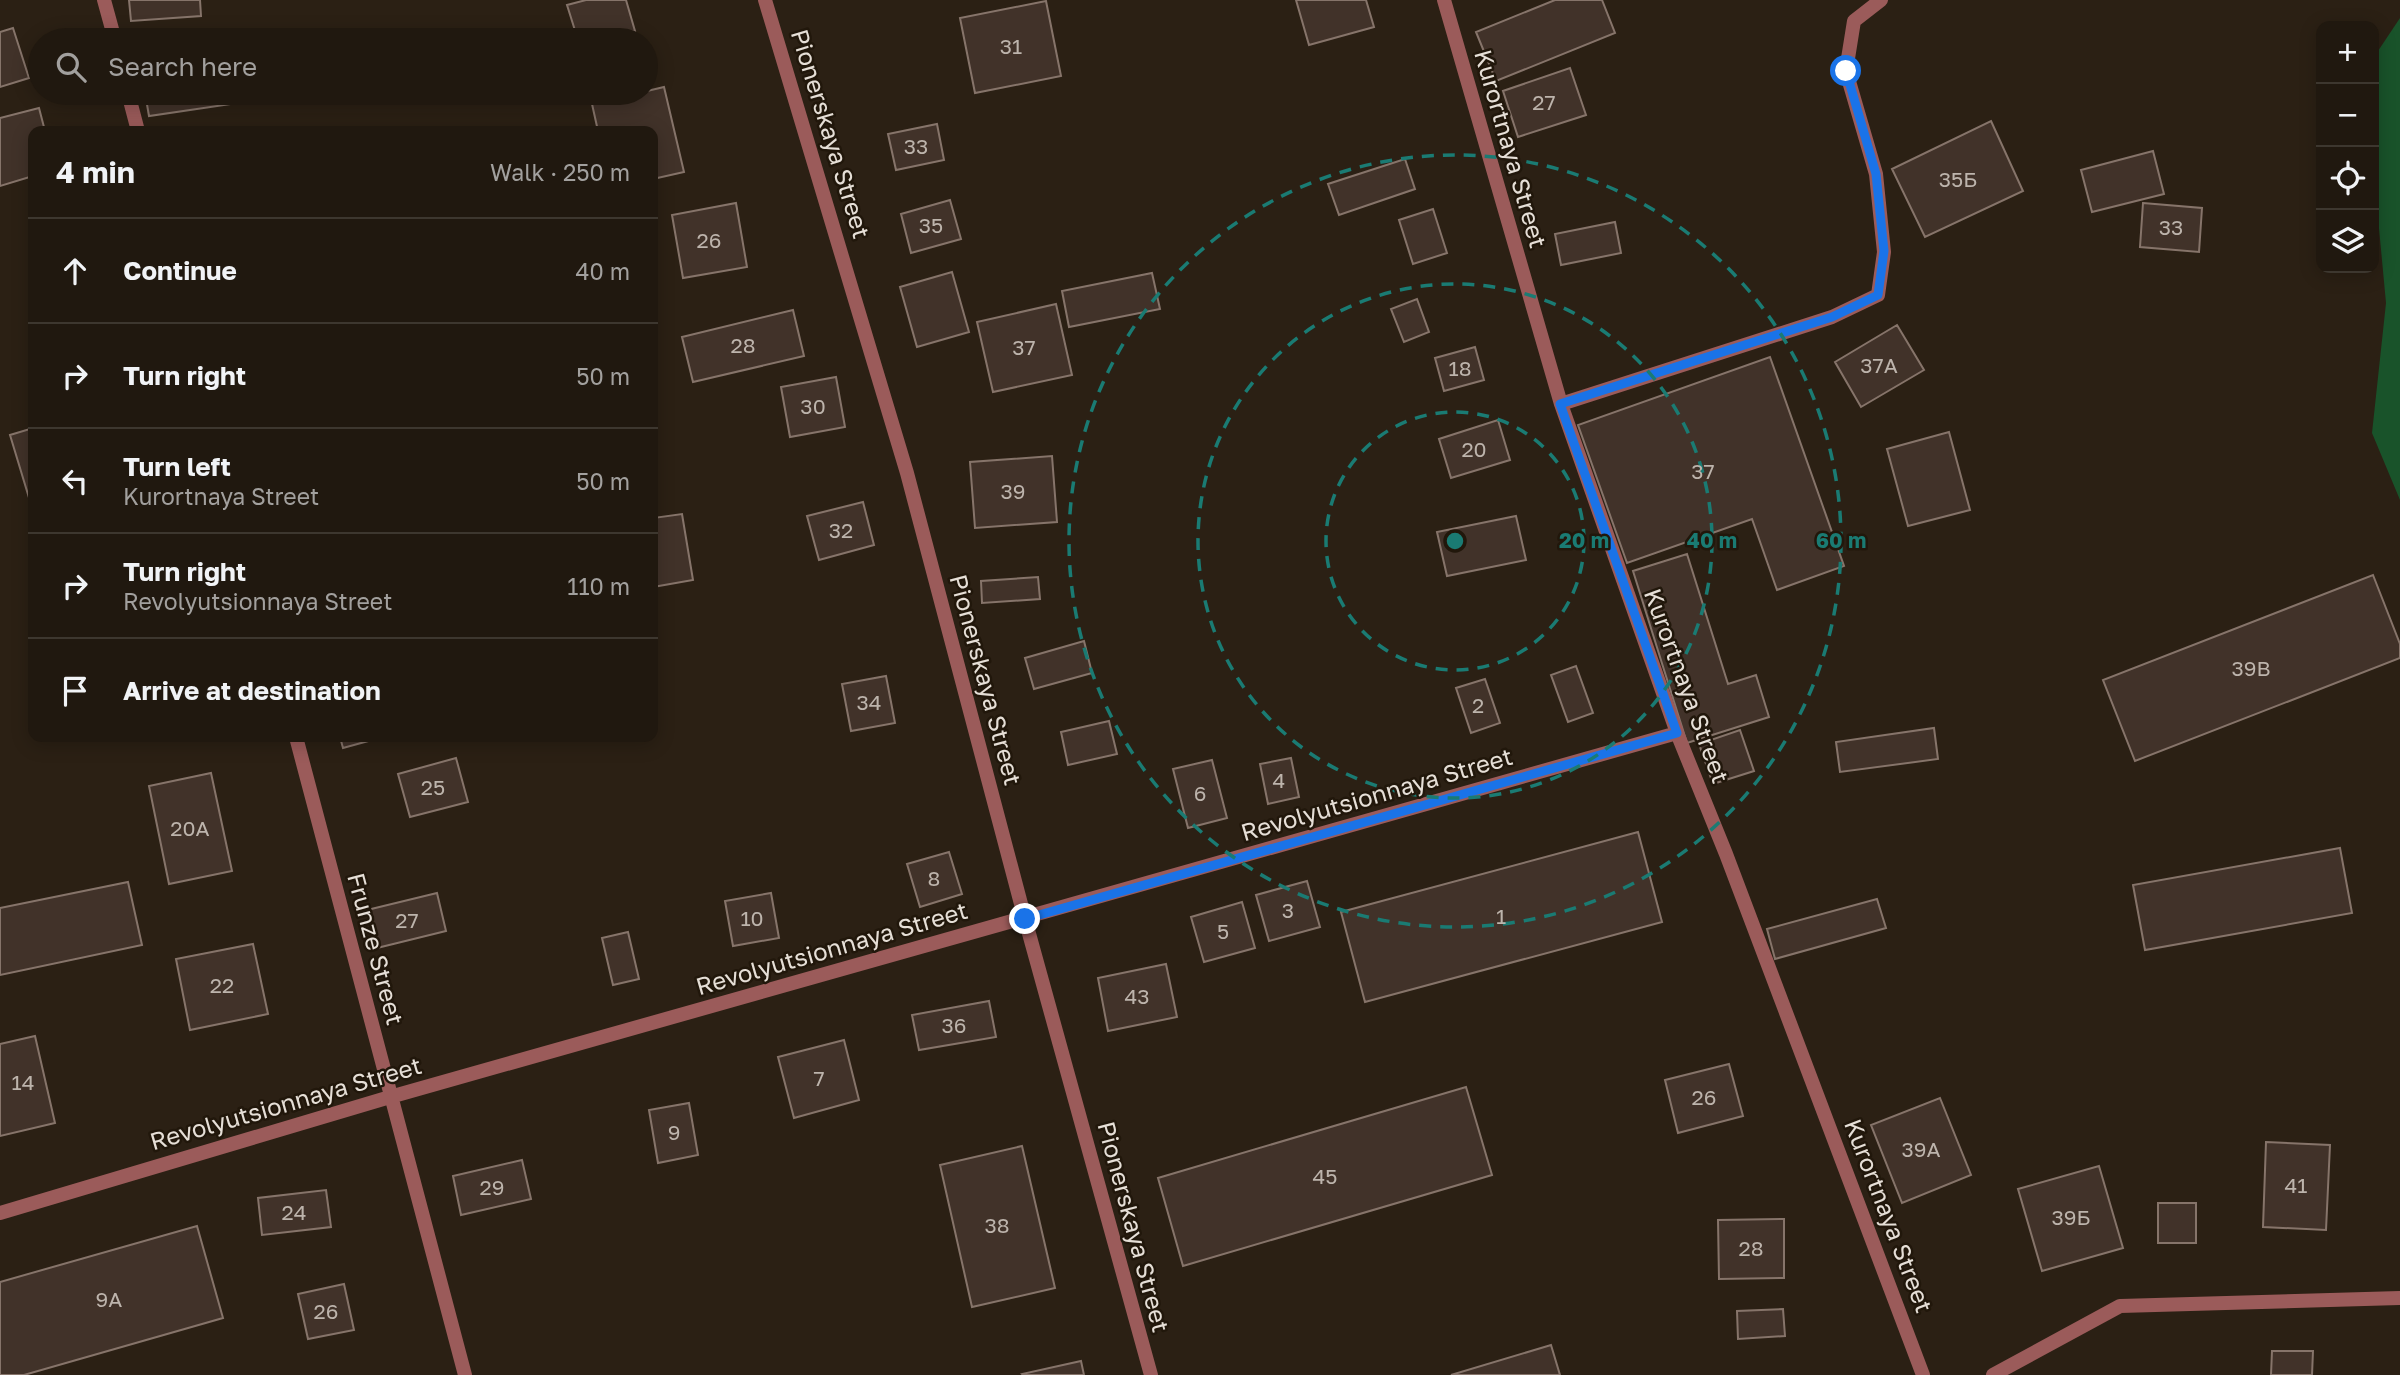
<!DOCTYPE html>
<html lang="en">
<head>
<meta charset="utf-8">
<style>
	:root { --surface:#20180f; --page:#282118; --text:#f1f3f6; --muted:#a2a09e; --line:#3d372f }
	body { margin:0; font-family:"Golos Text",sans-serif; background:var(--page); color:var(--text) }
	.controls { position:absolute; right:21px; top:21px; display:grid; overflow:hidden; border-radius:14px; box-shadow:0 4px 18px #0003 }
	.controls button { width:63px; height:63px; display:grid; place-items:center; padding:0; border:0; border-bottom:2px solid var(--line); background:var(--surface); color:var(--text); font:35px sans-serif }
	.stop { position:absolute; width:21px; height:21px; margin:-16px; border:5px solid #1a73e8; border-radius:50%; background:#fff }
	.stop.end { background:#1a73e8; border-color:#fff; box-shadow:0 2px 7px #0008 }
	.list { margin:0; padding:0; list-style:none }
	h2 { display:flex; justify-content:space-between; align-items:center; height:91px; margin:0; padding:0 28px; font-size:30px }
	h2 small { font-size:23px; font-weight:400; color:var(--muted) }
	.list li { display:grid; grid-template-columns:46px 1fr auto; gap:21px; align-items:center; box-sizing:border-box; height:105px; padding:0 28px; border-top:2px solid var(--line) }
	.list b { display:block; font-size:26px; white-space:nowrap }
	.list p { margin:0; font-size:23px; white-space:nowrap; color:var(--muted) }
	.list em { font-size:23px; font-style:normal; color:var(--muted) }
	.icon { flex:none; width:38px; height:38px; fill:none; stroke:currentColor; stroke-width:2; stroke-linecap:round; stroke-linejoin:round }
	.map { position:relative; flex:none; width:2400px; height:1375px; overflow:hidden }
	.search { position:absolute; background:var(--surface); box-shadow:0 4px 18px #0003; left:28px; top:28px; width:630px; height:77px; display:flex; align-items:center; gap:18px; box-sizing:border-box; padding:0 24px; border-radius:38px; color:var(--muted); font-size:26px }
	.panel { position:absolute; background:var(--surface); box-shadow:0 4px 18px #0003; left:28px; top:126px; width:630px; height:616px; border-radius:14px }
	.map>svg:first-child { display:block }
</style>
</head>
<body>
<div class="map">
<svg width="2400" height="1375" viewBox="0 0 2400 1375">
	<rect width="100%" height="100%" fill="#2b2014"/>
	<!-- green -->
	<path fill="#19532a" d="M2400,18V500L2372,433L2386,303L2374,175V57Z"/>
	<!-- building -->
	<path fill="#413229" stroke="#86746a" stroke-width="2" d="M129,0H200L201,16L131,21Z
		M586,0H626L635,31L602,40H578L567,5Z
		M1296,0H1366L1374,27L1309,45Z
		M1555,0H1602L1615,33L1496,81L1476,32Z
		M1046,1L1061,76L975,93L960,18Z
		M13,28L29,78L0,87V32Z
		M1570,68L1586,115L1518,137L1503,91Z
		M664,87L684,172L653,179V131H598L592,104Z
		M145,93H237L238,103L149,116Z
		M39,108L45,131H33V176L0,186V118Z
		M1991,121L2023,191L1925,237L1892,169Z
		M937,124L944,160L896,170L888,134Z
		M2153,151L2164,194L2092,212L2081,170Z
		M1405,159L1415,189L1339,215L1328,184Z
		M950,200L961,239L911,253L901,214Z
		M736,203L747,267L683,278L672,215Z
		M2143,203L2202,208L2199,252L2140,247Z
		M1433,209L1447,253L1413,264L1399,220Z
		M1615,222L1621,253L1561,265L1555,234Z
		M952,272L969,332L917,347L900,287Z
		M1152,273L1160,309L1069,327L1062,291Z
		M1417,299L1429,332L1404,342L1391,309Z
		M1056,304L1072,375L993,392L977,322Z
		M793,310L804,356L693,382L682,337Z
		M1897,325L1924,370L1861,407L1835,362Z
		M1475,347L1484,380L1444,391L1435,358Z
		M1770,357L1844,566L1777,590L1752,519L1627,563L1578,425Z
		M836,377L845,427L790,437L781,387Z
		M1498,420L1510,460L1451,478L1439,439Z
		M33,428V511L10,435Z
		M1949,432L1970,510L1908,526L1887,449Z
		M1052,456L1057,522L975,528L970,462Z
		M863,502L874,545L819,560L807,516Z
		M682,514L693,580L653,587V518Z
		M1516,516L1526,560L1447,576L1437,532Z
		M1687,554L1728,684L1756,675L1769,717L1687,743L1633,571Z
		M2373,575L2400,644V658L2135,761L2103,680Z
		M1038,577L1040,599L982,603L981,581Z
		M1084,641L1092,673L1034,689L1025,658Z
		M1576,666L1593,713L1568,722L1551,675Z
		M886,676L895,723L851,731L842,684Z
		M1485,679L1500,723L1471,733L1456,688Z
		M1109,721L1117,754L1068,765L1061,732Z
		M1934,728L1938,759L1840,772L1836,742Z
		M1740,730L1754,771L1713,784L1699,744Z
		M340,737H383L343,748Z
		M456,758L468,802L410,817L398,774Z
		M1291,758L1299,797L1268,804L1260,764Z
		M1212,760L1227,818L1188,828L1173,769Z
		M211,773L232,871L169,884L149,786Z
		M1638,832L1662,922L1365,1002L1341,912Z
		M2340,848L2352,913L2145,950L2133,885Z
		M949,852L962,894L920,907L907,864Z
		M1307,881L1320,927L1269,941L1256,895Z
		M128,882L142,945L0,975V908Z
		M437,893L446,931L377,948L367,910Z
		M771,893L779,938L733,946L725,901Z
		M1877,899L1886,928L1775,959L1767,929Z
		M1242,902L1255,948L1204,962L1191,917Z
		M628,932L639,979L613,985L602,938Z
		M253,944L268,1014L190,1030L176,959Z
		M1166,964L1177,1017L1108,1031L1098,978Z
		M989,1001L996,1037L919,1050L912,1015Z
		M35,1036L55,1123L0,1136V1044Z
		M844,1040L859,1100L794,1118L778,1057Z
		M1729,1064L1743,1116L1678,1133L1665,1080Z
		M1466,1087L1492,1175L1183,1266L1158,1178Z
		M1940,1098L1971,1175L1902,1203L1871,1125Z
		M689,1103L698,1155L658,1163L649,1110Z
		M2266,1142L2330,1145L2326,1230L2263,1227Z
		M1022,1146L1055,1288L972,1307L940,1165Z
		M522,1160L531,1199L461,1215L453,1176Z
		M2099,1166L2123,1248L2042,1271L2018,1189Z
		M326,1190L331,1227L262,1235L258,1198Z
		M2158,1203H2196V1243H2158Z
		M1784,1219V1278L1719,1279L1718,1220Z
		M197,1226L223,1318L24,1375H0V1282Z
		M344,1284L354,1330L308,1339L298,1294Z
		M1783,1309L1785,1336L1738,1339L1737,1311Z
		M1551,1345L1560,1375H1451Z
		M2272,1351H2313L2312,1375H2271Z
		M1081,1361L1084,1375H1023L1022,1374Z"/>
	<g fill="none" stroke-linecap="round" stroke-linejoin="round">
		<!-- minor -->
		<path stroke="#9b5b5a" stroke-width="14" d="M104,0L115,40
			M765,0L907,473L1025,919L1151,1375
			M1444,0L1561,404L1677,733L1726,854L1923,1375
			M128,93L138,131
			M1561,404L1832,317L1878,295L1884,252L1876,174L1846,71L1854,21L1881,0
			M296,737L465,1375
			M0,1213L390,1097L1677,733
			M1993,1375L2120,1306L2400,1298"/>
	</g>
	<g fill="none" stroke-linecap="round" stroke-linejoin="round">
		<!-- route -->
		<path stroke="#1a73e8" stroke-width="9" d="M1025,919L1677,733L1560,404L1832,317L1878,295L1884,251L1876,174L1846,71"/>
	</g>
	<!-- distance rings -->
	<g fill="none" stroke="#1a7b73" stroke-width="3.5" stroke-dasharray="12 9">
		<circle cx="1455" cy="541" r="129"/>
		<circle cx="1455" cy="541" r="257"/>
		<circle cx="1455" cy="541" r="386"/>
	</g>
	<g text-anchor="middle" stroke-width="5" stroke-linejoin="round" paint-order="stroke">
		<!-- number labels -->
		<g font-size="21" fill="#bdb4ac">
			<text x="1011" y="54">31</text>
			<text x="1544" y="110">27</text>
			<text x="916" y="154">33</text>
			<text x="1958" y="187">35Б</text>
			<text x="931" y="233">35</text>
			<text x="2171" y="235">33</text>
			<text x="709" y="248">26</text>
			<text x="743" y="353">28</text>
			<text x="1024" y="355">37</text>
			<text x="1879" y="373">37А</text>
			<text x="1460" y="376">18</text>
			<text x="813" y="414">30</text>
			<text x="1474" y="457">20</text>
			<text x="1703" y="479">37</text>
			<text x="1013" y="499">39</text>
			<text x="841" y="538">32</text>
			<text x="2251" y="676">39В</text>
			<text x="869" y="710">34</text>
			<text x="1478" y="713">2</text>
			<text x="1279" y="788">4</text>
			<text x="433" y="795">25</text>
			<text x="1200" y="801">6</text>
			<text x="190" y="836">20А</text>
			<text x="934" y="886">8</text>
			<text x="1288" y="918">3</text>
			<text x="1501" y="924">1</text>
			<text x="752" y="926">10</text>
			<text x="407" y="928">27</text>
			<text x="1223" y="939">5</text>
			<text x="222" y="993">22</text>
			<text x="1137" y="1004">43</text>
			<text x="954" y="1033">36</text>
			<text x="819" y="1086">7</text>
			<text x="23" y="1090">14</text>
			<text x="1704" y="1105">26</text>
			<text x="674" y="1140">9</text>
			<text x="1921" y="1157">39А</text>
			<text x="1325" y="1184">45</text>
			<text x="2296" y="1193">41</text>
			<text x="492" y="1195">29</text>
			<text x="294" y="1220">24</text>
			<text x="2071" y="1225">39Б</text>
			<text x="997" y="1233">38</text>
			<text x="1751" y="1256">28</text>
			<text x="109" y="1307">9А</text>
			<text x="326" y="1319">26</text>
		</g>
		<!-- street labels -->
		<g font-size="24" fill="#e6dfd7" stroke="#21170b">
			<text transform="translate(830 134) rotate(73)" y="8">Pionerskaya Street</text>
			<text transform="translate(1510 149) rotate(74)" y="8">Kurortnaya Street</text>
			<text transform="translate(985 680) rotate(75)" y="8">Pionerskaya Street</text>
			<text transform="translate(1686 686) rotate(70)" y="8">Kurortnaya Street</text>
			<text transform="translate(1377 795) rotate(-16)" y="8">Revolyutsionnaya Street</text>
			<text transform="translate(375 949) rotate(75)" y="8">Frunze Street</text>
			<text transform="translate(832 949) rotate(-16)" y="8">Revolyutsionnaya Street</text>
			<text transform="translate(286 1104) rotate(-16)" y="8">Revolyutsionnaya Street</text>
			<text transform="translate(1888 1216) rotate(69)" y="8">Kurortnaya Street</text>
			<text transform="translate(1133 1227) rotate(75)" y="8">Pionerskaya Street</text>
		</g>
	</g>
	<circle cx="1455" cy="541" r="10" fill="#1a7b73" stroke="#21170b" stroke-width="3.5"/>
	<g font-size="21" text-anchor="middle" font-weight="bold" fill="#1a7b73" stroke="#21170b" stroke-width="5" stroke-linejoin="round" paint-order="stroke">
		<text x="1584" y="548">20 m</text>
		<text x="1712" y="548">40 m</text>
		<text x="1841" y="548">60 m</text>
	</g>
</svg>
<div class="controls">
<button>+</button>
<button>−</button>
<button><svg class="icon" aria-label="locate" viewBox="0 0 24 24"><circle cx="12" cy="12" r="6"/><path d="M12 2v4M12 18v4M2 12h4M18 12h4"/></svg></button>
<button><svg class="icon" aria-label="layers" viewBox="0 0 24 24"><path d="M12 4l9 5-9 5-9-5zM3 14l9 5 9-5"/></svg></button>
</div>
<div class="stop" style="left:1846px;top:71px"></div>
<div class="stop end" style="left:1025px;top:919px"></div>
<div class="search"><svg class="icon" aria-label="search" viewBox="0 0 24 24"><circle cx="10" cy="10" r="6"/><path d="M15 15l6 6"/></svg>Search here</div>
<section class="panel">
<h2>4 min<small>Walk · 250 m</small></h2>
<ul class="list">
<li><svg class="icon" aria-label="ahead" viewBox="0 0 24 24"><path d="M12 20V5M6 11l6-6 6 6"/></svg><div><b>Continue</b></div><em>40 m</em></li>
<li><svg class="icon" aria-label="right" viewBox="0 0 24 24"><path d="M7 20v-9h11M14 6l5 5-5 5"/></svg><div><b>Turn right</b></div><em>50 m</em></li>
<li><svg class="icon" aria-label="left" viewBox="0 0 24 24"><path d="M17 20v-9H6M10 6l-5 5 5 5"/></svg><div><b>Turn left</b><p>Kurortnaya Street</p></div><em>50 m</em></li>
<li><svg class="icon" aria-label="right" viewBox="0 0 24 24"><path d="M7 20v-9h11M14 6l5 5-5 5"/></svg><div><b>Turn right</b><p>Revolyutsionnaya Street</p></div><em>110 m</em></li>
<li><svg class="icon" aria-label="arrive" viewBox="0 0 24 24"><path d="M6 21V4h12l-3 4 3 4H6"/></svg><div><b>Arrive at destination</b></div></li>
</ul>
</section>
</div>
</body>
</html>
